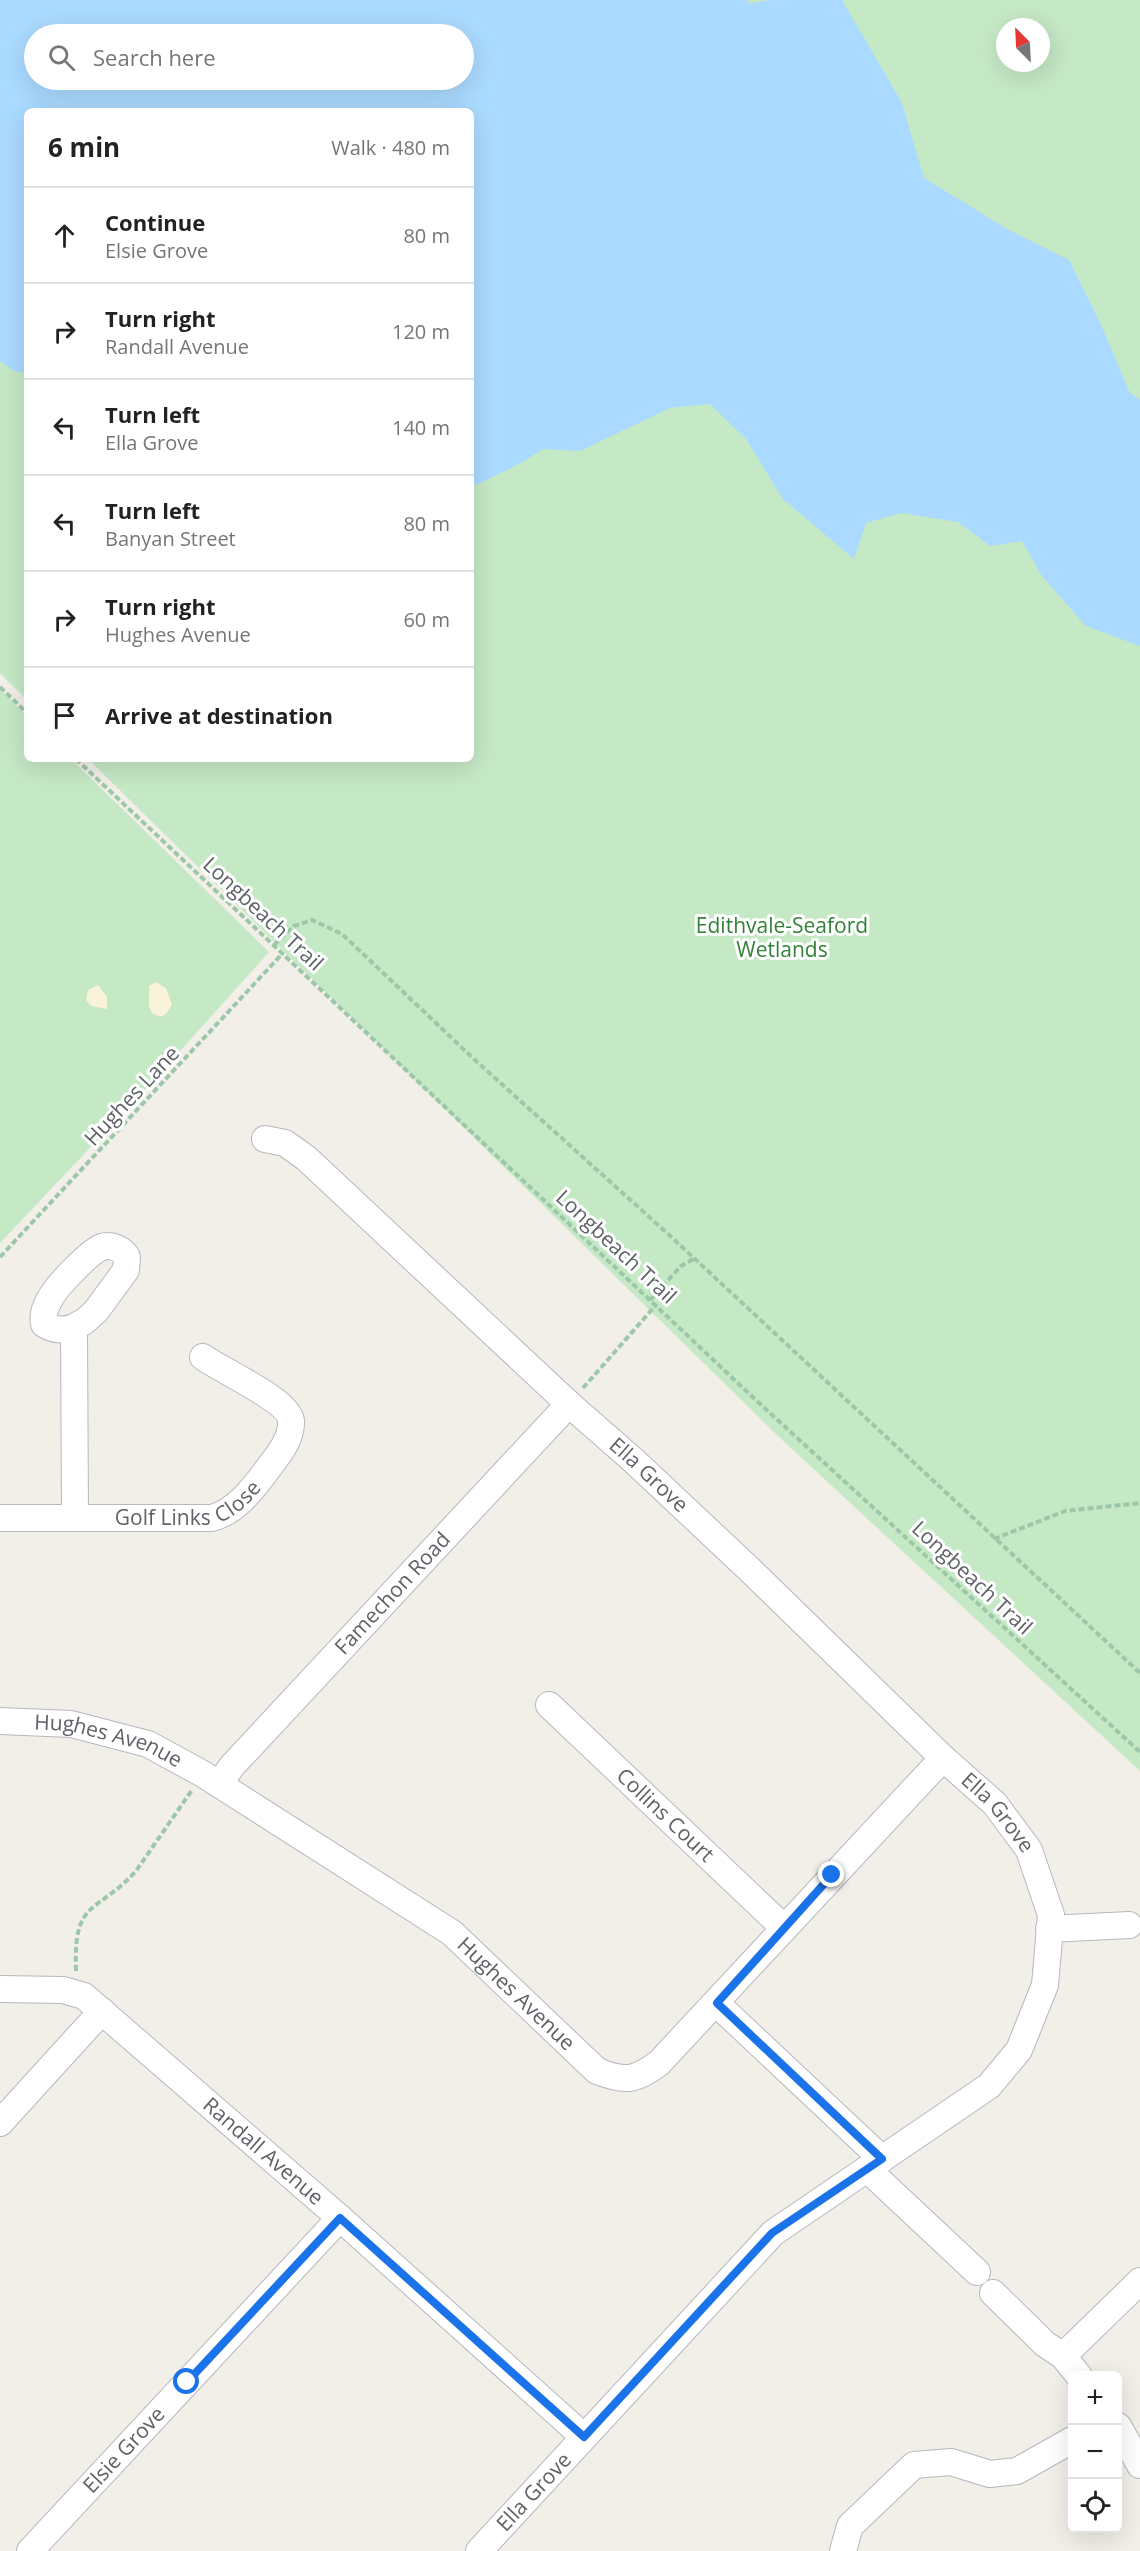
<!DOCTYPE html>
<html lang="en">
<head>
<meta charset="utf-8">
<style>
	:root { --surface:#fff; --page:#f6f6f6; --text:#222; --muted:#767676; --line:#e0e0e0 }
	body { margin:0; font-family:"Open Sans",sans-serif; background:var(--page); color:var(--text) }
	.controls { position:absolute; right:18px; bottom:18px; display:grid; overflow:hidden; border-radius:9px; box-shadow:0 6px 24px #0002 }
	.controls button { width:54px; height:54px; display:grid; place-items:center; padding:0; border:0; border-bottom:2px solid var(--line); background:var(--surface); color:var(--text); font:30px sans-serif }
	.compass { position:absolute; left:996px; top:18px; width:54px; height:54px; border-radius:50%; background:var(--surface); box-shadow:0 6px 24px #0002; rotate:336deg }
	.stop { position:absolute; width:18px; height:18px; margin:-14px; border:4px solid #1a73e8; border-radius:50%; background:#fff }
	.stop.end { background:#1a73e8; border-color:#fff; box-shadow:0 2px 6px #0008 }
	.list { margin:0; padding:0; list-style:none }
	h2 { display:flex; justify-content:space-between; align-items:center; height:78px; margin:0; padding:0 24px; font-size:26px }
	h2 small { font-size:20px; font-weight:400; color:var(--muted) }
	.list li { display:grid; grid-template-columns:39px 1fr auto; gap:18px; align-items:center; box-sizing:border-box; height:96px; padding:0 24px; border-top:2px solid var(--line) }
	.list b { display:block; font-size:22px; white-space:nowrap }
	.list p { margin:0; font-size:20px; white-space:nowrap; color:var(--muted) }
	.list em { font-size:20px; font-style:normal; color:var(--muted) }
	.icon { flex:none; width:33px; height:33px; fill:none; stroke:currentColor; stroke-width:2; stroke-linecap:round; stroke-linejoin:round }
	.map { position:relative; flex:none; width:1140px; height:2551px; overflow:hidden }
	.search { position:absolute; background:var(--surface); box-shadow:0 6px 24px #0002; left:24px; top:24px; width:450px; height:66px; display:flex; align-items:center; gap:15px; box-sizing:border-box; padding:0 21px; border-radius:33px; color:var(--muted); font-size:22px }
	.panel { position:absolute; background:var(--surface); box-shadow:0 6px 24px #0002; left:24px; top:108px; width:450px; height:654px; border-radius:9px }
	.map>svg:first-child { display:block }
</style>
</head>
<body>
<div class="map">
<svg width="1140" height="2551" viewBox="0 0 1140 2551">
	<rect width="100%" height="100%" fill="#f1efe8"/>
	<!-- green -->
	<path fill="#c5e8c5" fill-rule="evenodd" d="M0,0H1140V1771L779,1437L88,759H471V111H27V700L0,673ZM1005,27H1041V63H1005ZM34,34H464V80H34Z
		M0,689L27,716V759H71L269,952L154,1080L0,1243Z"/>
	<!-- sand -->
	<path fill="#fbf3d9" d="M156,982L166,988L172,1005L166,1014L160,1017L152,1013L149,1006V986Z
		M98,985L107,997V1009L91,1006L86,1000L88,990Z"/>
	<!-- water -->
	<path fill="#aadaff" fill-rule="evenodd" d="M0,0H749L747,4L770,0H842L902,103L924,178L1007,229L1069,260L1098,318L1130,393L1140,400V646L1086,626L1042,576L1022,541L990,546L958,522L901,513L866,523L854,559L783,499L746,439L710,404L670,408L580,451L543,449L521,463L476,485L471,483V111H27V373L14,371L0,361ZM34,34H464V80H34Z"/>
	<g fill="none" stroke-linecap="round" stroke-linejoin="round">
		<defs>
			<g id="minor">
				<path id="s1" d="M265,1139L285,1143L306,1158L569,1404L633,1460L749,1569L943,1758L995,1804L1029,1850L1051,1915L1045,1985L1019,2050L989,2086L773,2233L479,2551"/>
				<path d="M74,1327L85,1321L96,1311L126,1270L127,1257C122,1249 112,1244 102,1247C91,1250 57,1286 51,1297C46,1305 42,1315 44,1324C53,1330 64,1331 74,1327L75,1517"/>
				<path id="s2" d="M0,1518H212C235,1512 253,1489 267,1470C277,1456 292,1440 291,1421C289,1400 220,1370 203,1357"/>
				<path id="s3" d="M549,1705L783,1927"/>
				<path id="s4" d="M0,1721L71,1724L148,1744L203,1774L452,1933L597,2071C625,2082 635,2081 659,2063L943,1758"/>
				<path id="s5" d="M219,1784L232,1766L569,1404"/>
				<path d="M1049,1929L1129,1925"/>
				<path id="s6" d="M0,1989L63,1990L84,1996L340,2218L584,2437"/>
				<path d="M716,2003L882,2159"/>
				<path d="M0,2123L102,2011"/>
				<path d="M867,2169L977,2272"/>
				<path d="M993,2293L1045,2344L1063,2356L1079,2376"/>
				<path d="M1063,2356L1140,2281"/>
				<path d="M1118,2426L1140,2465"/>
				<path id="s7" d="M30,2551L340,2218"/>
				<path d="M843,2551L850,2526L914,2465L951,2462L990,2474L1017,2471L1072,2440"/>
			</g>
		</defs>
		<!-- minor casing -->
		<use href="#minor" stroke="#b5b8bc" stroke-width="28"/>
		<!-- path -->
		<path stroke="#9cc7a9" stroke-width="4" stroke-dasharray="6 3" stroke-linecap="butt" d="M0,687L27,713
			M76,759L759,1403L1140,1752
			M274,945L294,926L312,920L342,934L475,1060L667,1233L1140,1673
			M0,1257L283,953
			M650,1300L681,1266L695,1258
			M583,1388L656,1305
			M994,1539L1065,1511L1140,1503
			M76,1971C73,1898 96,1915 136,1871L192,1790"/>
		<!-- minor -->
		<use href="#minor" stroke="#fff" stroke-width="26"/>
	</g>
	<g fill="none" stroke-linecap="round" stroke-linejoin="round">
		<!-- route -->
		<path stroke="#1a73e8" stroke-width="8" d="M187,2382L340,2218L584,2437L772,2233L882,2159L717,2003L832,1875"/>
	</g>
	<g text-anchor="middle" stroke-width="6" stroke-linejoin="round" paint-order="stroke">
		<!-- street labels -->
		<g font-size="21" fill="#5f6368" stroke="#fff">
			<text transform="translate(263 914) rotate(43)" y="7">Longbeach Trail</text>
			<text transform="translate(132 1096) rotate(-47)" y="7">Hughes Lane</text>
			<text transform="translate(616 1247) rotate(43)" y="7">Longbeach Trail</text>
			<text dy="7" stroke="none"><textPath href="#s1" startOffset="513">Ella Grove</textPath></text>
			<text dy="7" stroke="none"><textPath href="#s2" startOffset="192">Golf Links Close</textPath></text>
			<text transform="translate(972 1578) rotate(43)" y="7">Longbeach Trail</text>
			<text dy="7" stroke="none"><textPath href="#s5" startOffset="258">Famechon Road</textPath></text>
			<text dy="7" stroke="none"><textPath href="#s4" startOffset="111">Hughes Avenue</textPath></text>
			<text dy="7" stroke="none"><textPath href="#s1" startOffset="999">Ella Grove</textPath></text>
			<text dy="7" stroke="none"><textPath href="#s3" startOffset="160">Collins Court</textPath></text>
			<text dy="7" stroke="none"><textPath href="#s4" startOffset="597">Hughes Avenue</textPath></text>
			<text dy="7" stroke="none"><textPath href="#s6" startOffset="322">Randall Avenue</textPath></text>
			<text dy="7" stroke="none"><textPath href="#s7" startOffset="138">Elsie Grove</textPath></text>
			<text transform="translate(534 2492) rotate(-47)" y="7">Ella Grove</text>
		</g>
		<!-- park labels -->
		<g font-size="21" fill="#348238" stroke="#fff">
			<text x="782" y="933">Edithvale-Seaford<tspan x="782" dy="24">Wetlands</tspan></text>
		</g>
	</g>
</svg>
<div class="controls">
<button>+</button>
<button>−</button>
<button><svg class="icon" aria-label="locate" viewBox="0 0 24 24"><circle cx="12" cy="12" r="6"/><path d="M12 2v4M12 18v4M2 12h4M18 12h4"/></svg></button>
</div>
<svg class="compass" viewBox="-18 -18 36 36"><path d="M0-13l5 13h-10z" fill="#e53935"/><path d="M0 13l5-13h-10z" fill="#767676"/></svg>
<div class="stop" style="left:187px;top:2382px"></div>
<div class="stop end" style="left:832px;top:1875px"></div>
<div class="search"><svg class="icon" aria-label="search" viewBox="0 0 24 24"><circle cx="10" cy="10" r="6"/><path d="M15 15l6 6"/></svg>Search here</div>
<section class="panel">
<h2>6 min<small>Walk · 480 m</small></h2>
<ul class="list">
<li><svg class="icon" aria-label="ahead" viewBox="0 0 24 24"><path d="M12 20V5M6 11l6-6 6 6"/></svg><div><b>Continue</b><p>Elsie Grove</p></div><em>80 m</em></li>
<li><svg class="icon" aria-label="right" viewBox="0 0 24 24"><path d="M7 20v-9h11M14 6l5 5-5 5"/></svg><div><b>Turn right</b><p>Randall Avenue</p></div><em>120 m</em></li>
<li><svg class="icon" aria-label="left" viewBox="0 0 24 24"><path d="M17 20v-9H6M10 6l-5 5 5 5"/></svg><div><b>Turn left</b><p>Ella Grove</p></div><em>140 m</em></li>
<li><svg class="icon" aria-label="left" viewBox="0 0 24 24"><path d="M17 20v-9H6M10 6l-5 5 5 5"/></svg><div><b>Turn left</b><p>Banyan Street</p></div><em>80 m</em></li>
<li><svg class="icon" aria-label="right" viewBox="0 0 24 24"><path d="M7 20v-9h11M14 6l5 5-5 5"/></svg><div><b>Turn right</b><p>Hughes Avenue</p></div><em>60 m</em></li>
<li><svg class="icon" aria-label="arrive" viewBox="0 0 24 24"><path d="M6 21V4h12l-3 4 3 4H6"/></svg><div><b>Arrive at destination</b></div></li>
</ul>
</section>
</div>
</body>
</html>
